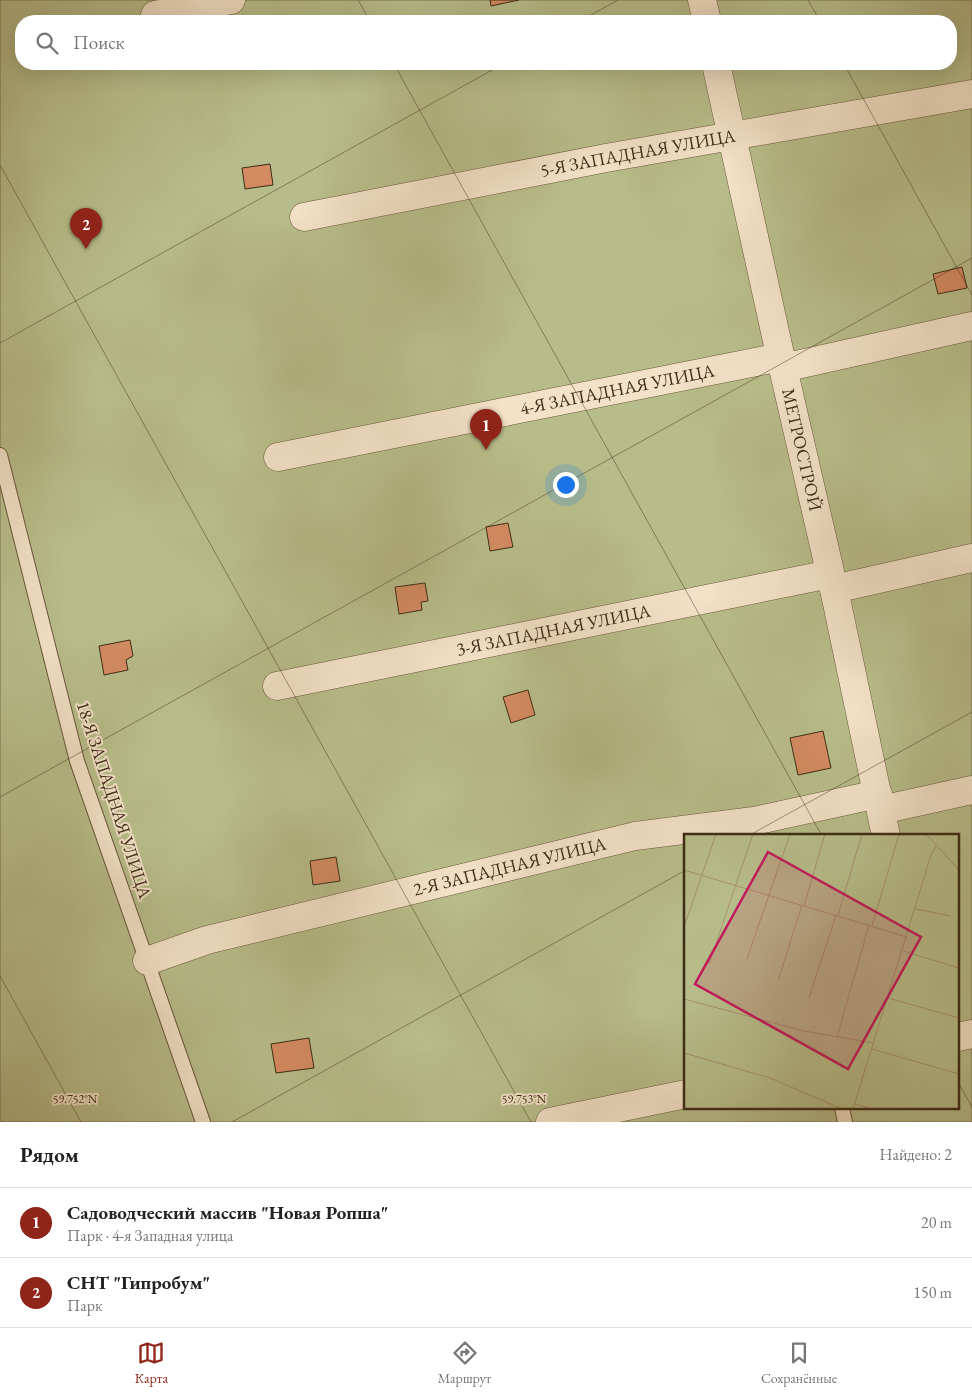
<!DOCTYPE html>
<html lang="ru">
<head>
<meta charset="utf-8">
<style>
	:root { --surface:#fff; --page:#f6f6f6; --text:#222; --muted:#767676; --line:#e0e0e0; --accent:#8f2418 }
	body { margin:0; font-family:"EB Garamond",serif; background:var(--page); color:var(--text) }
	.you { position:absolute; left:565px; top:484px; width:18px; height:18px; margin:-12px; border:4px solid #fff; border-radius:50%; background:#1a73e8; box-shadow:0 0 0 8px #1a73e833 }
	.badge { display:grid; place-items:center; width:32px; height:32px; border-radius:50%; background:var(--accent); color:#fff; font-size:16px; font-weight:700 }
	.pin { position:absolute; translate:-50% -41px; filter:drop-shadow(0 1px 2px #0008) }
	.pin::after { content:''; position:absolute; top:26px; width:18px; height:15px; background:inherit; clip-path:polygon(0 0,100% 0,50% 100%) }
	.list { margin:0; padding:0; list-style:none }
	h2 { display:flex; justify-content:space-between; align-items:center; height:65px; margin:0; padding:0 20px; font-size:21px }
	h2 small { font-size:16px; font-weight:400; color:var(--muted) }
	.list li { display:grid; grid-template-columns:32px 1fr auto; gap:15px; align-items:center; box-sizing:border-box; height:70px; padding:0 20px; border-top:1px solid var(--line) }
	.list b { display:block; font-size:19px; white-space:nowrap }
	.list p { margin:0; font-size:16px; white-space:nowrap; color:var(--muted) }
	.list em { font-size:16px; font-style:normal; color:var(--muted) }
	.icon { flex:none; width:28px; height:28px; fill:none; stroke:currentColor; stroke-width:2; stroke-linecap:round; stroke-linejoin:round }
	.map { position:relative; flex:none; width:972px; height:1122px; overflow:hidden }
	.search { position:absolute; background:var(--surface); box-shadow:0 5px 20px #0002; left:15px; right:15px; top:15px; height:55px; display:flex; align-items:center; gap:12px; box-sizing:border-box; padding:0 18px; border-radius:20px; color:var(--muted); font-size:19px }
	.sheet { height:205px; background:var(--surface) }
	nav { display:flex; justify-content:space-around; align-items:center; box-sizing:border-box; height:70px; border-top:1px solid var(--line); background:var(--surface); font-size:14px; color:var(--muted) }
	nav a { display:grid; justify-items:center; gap:2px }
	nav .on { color:var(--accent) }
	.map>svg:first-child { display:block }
</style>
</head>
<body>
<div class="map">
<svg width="972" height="1122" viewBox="0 0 972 1122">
	<rect width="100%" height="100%" fill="#edd3ab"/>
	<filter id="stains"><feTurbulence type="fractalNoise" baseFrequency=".004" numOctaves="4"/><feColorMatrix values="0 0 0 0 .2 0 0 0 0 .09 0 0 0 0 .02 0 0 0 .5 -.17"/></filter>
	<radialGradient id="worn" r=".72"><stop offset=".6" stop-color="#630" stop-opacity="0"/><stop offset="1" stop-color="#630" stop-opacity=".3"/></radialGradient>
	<!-- green -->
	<path fill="#b7bd8a" stroke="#7a7450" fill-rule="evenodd" d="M0,0H972V1122H0ZM21,21H951V64H21ZM686,836H958V1108H686Z"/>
	<!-- building -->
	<path fill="#d48b62" stroke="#3d2c16" d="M490,0H519L491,6Z
		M270,164L273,185L245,189L242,168Z
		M962,267L967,288L938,294L933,274Z
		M508,523L513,547L490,551L486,527Z
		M425,583L428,601L421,602L422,610L399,614L395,587Z
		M130,640L133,656L126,660L128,670L104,675L99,646Z
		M528,690L535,715L511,723L503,697Z
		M823,731L831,768L798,775L790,738Z
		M336,857L340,881L313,885L310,861Z
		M309,1038L314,1068L276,1073L271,1044Z"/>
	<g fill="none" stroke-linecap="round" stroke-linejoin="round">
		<defs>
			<path id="service" d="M0,455L77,761L203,1122
				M842,1108L845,1122"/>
			<g id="minor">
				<path d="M702,0L707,21"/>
				<path d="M155,15L231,0"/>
				<path id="s1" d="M716,64L783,368L834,589L886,836"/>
				<path id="s2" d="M304,217L606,158L972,94"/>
				<path d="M783,368L972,326"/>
				<path id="s3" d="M278,457L781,357"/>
				<path d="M834,589L972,558"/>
				<path id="s4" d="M277,686L830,574"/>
				<path d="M881,810L972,790"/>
				<path id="s5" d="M147,961L207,940L635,836L754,821L878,794"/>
				<path d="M958,1037L972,1034"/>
				<path d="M550,1122L686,1094"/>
			</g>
		</defs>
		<!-- service casing -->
		<use href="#service" stroke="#69563b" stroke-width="16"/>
		<!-- minor casing -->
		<use href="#minor" stroke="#69563b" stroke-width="29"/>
		<!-- service -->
		<use href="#service" stroke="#f3e2c8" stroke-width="14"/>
		<!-- minor -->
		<use href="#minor" stroke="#f3e2c8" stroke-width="28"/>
	</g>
	<!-- ticks -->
	<path fill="none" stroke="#3d2c16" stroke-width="1" stroke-opacity="0.45" d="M358,0L370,21M808,0L820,21M580,21L618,0M394,64L822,836M844,64L972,295M0,165L531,1122M0,343L503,64M0,797L972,258M748,836L972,712M0,976L81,1122M958,1082L972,1107M232,1122L686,870"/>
	<g text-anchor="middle" stroke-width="4" stroke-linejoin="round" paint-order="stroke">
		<!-- street labels -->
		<g font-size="18" fill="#3d2c16" stroke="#f3e2c8">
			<text dy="6" stroke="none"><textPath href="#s2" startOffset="340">5-Я ЗАПАДНАЯ УЛИЦА</textPath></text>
			<text dy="6" stroke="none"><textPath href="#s3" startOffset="346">4-Я ЗАПАДНАЯ УЛИЦА</textPath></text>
			<text dy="6" stroke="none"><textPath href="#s1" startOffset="395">МЕТРОСТРОЙ</textPath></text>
			<text dy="6" stroke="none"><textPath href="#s4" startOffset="282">3-Я ЗАПАДНАЯ УЛИЦА</textPath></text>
			<text transform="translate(114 800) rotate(72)" y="6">18-Я ЗАПАДНАЯ УЛИЦА</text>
			<text dy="6" stroke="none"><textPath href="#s5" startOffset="375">2-Я ЗАПАДНАЯ УЛИЦА</textPath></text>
		</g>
	</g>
	<!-- overview -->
	<g transform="translate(684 834)">
		<rect width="275" height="275" fill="#edd3ab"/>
		<path d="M0,0H275V275H0Z" fill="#b7bd8a"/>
		<path fill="none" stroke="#a7906f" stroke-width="1" d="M242,0L275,36M0,36L223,103M120,72L141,0M231,75L267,82M154,81L178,0M188,92L215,0M0,93L32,0M219,117L275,134M63,125L106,0M25,130L69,0M94,147L118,71M125,164L152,81M204,164L275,184M0,165L120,197L190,209M153,203L185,91M188,215L275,240M0,219L86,244L158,275M171,270L188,275M169,275L247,21L252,12"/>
		<path fill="#c2185b" fill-opacity="0.15" stroke="#c2185b" stroke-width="2.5" d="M84,18L237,103L164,235L11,150Z"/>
		<rect width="275" height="275" fill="none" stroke="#3d2c16" stroke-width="2.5"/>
	</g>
	<g font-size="12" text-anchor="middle" fill="#3d2c16" stroke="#f3e2c8" stroke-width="4" stroke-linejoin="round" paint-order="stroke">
		<text x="75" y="1103">59.752°N</text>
		<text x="524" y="1103">59.753°N</text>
	</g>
	<rect width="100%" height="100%" filter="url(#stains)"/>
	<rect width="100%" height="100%" fill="url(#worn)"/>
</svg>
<div class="you"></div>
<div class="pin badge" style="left:486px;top:450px">1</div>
<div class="pin badge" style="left:86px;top:249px">2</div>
<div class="search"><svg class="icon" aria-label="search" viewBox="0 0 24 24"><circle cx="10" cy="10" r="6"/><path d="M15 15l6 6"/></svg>Поиск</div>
</div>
<section class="sheet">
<h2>Рядом<small>Найдено: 2</small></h2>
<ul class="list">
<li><span class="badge">1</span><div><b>Садоводческий массив &quot;Новая Ропша&quot;</b><p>Парк · 4-я Западная улица</p></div><em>20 m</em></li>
<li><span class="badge">2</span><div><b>СНТ &quot;Гипробум&quot;</b><p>Парк</p></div><em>150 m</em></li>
</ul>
</section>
<nav>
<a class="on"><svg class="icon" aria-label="map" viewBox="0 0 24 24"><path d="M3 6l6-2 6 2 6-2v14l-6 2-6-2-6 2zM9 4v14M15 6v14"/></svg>Карта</a>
<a><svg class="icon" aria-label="directions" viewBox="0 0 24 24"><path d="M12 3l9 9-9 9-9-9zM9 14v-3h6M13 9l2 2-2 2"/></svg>Маршрут</a>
<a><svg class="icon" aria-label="saved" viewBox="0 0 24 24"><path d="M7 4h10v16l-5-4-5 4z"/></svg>Сохранённые</a>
</nav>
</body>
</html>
